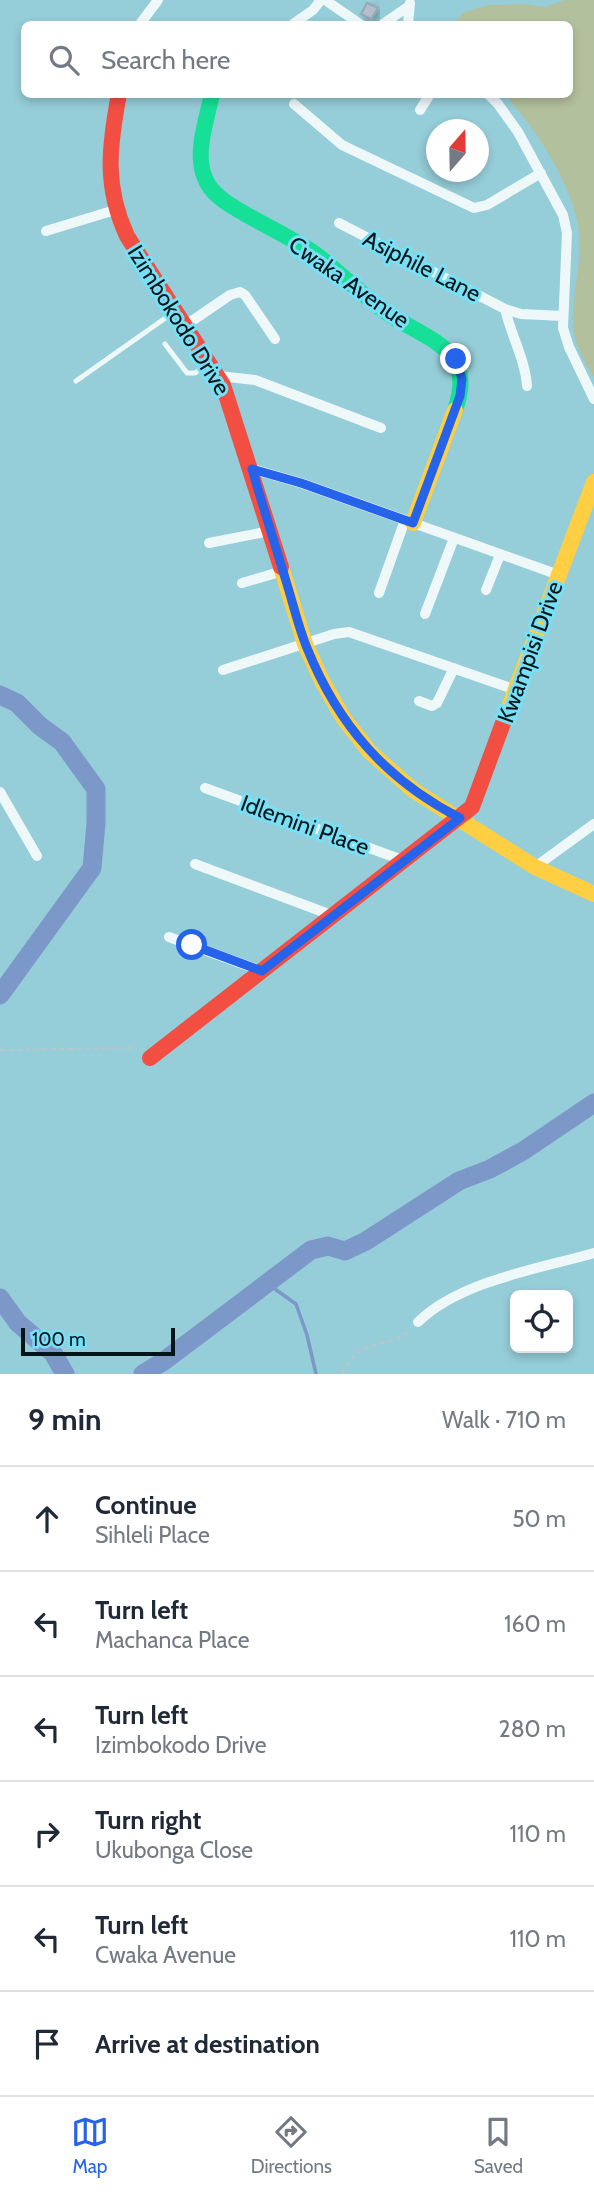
<!DOCTYPE html>
<html lang="en">
<head>
<meta charset="utf-8">
<style>
	:root { --surface:#fff; --page:#f6f6f7; --text:#1f2937; --muted:#747a83; --line:#e0e1e3; --accent:#2563eb }
	body { margin:0; font-family:Cabin,sans-serif; background:var(--page); color:var(--text) }
	.controls { position:absolute; right:21px; bottom:21px; display:grid; overflow:hidden; border-radius:10px; box-shadow:0 4px 10px #0003 }
	.controls button { width:63px; height:63px; display:grid; place-items:center; padding:0; border:0; border-bottom:2px solid var(--line); background:var(--surface); color:var(--text); font:35px sans-serif }
	.compass { position:absolute; left:426px; top:119px; width:63px; height:63px; border-radius:50%; background:var(--surface); box-shadow:0 4px 10px #0003; rotate:20deg }
	.scale { position:absolute; left:21px; bottom:18px; width:154px; box-sizing:border-box; padding-left:7px; border:4px solid #011519; border-top:0; font-size:19px; line-height:24px; white-space:nowrap; color:#011519; -webkit-text-stroke:5px #78dff5; paint-order:stroke }
	.stop { position:absolute; width:21px; height:21px; margin:-16px; border:5px solid #2563eb; border-radius:50%; background:#fff }
	.stop.end { background:#2563eb; border-color:#fff; box-shadow:0 2px 7px #0008 }
	.list { margin:0; padding:0; list-style:none }
	h2 { display:flex; justify-content:space-between; align-items:center; height:91px; margin:0; padding:0 28px; font-size:30px }
	h2 small { font-size:23px; font-weight:400; color:var(--muted) }
	.list li { display:grid; grid-template-columns:46px 1fr auto; gap:21px; align-items:center; box-sizing:border-box; height:105px; padding:0 28px; border-top:2px solid var(--line) }
	.list b { display:block; font-size:26px; white-space:nowrap }
	.list p { margin:0; font-size:23px; white-space:nowrap; color:var(--muted) }
	.list em { font-size:23px; font-style:normal; color:var(--muted) }
	.icon { flex:none; width:38px; height:38px; fill:none; stroke:currentColor; stroke-width:2; stroke-linecap:round; stroke-linejoin:round }
	.map { position:relative; flex:none; width:594px; height:1374px; overflow:hidden }
	.search { position:absolute; background:var(--surface); box-shadow:0 4px 10px #0003; left:21px; right:21px; top:21px; height:77px; display:flex; align-items:center; gap:18px; box-sizing:border-box; padding:0 24px; border-radius:10px; color:var(--muted); font-size:26px }
	.sheet { height:721px; background:var(--surface) }
	nav { display:flex; justify-content:space-around; align-items:center; box-sizing:border-box; height:98px; border-top:2px solid var(--line); background:var(--surface); font-size:19px; color:var(--muted) }
	nav a { display:grid; justify-items:center; gap:4px }
	nav .on { color:var(--accent) }
	.map>svg:first-child { display:block }
</style>
</head>
<body>
<div class="map">
<svg width="594" height="1374" viewBox="0 0 594 1374">
	<defs>
		<filter id="shadow"><feDropShadow dx="3.5" dy="3.5" stdDeviation="3.5" flood-color="#0004"/></filter>
	</defs>
	<rect width="100%" height="100%" fill="#95cdd8"/>
	<!-- green -->
	<path fill="#b3c09e" d="M565,0H594V377C586,365 577,348 574,333C569,300 583,265 579,231C573,185 536,129 505,95L570,94V24H453L463,13L487,5L525,4L545,7Z"/>
	<g fill="none" stroke-linecap="round" stroke-linejoin="round">
		<!-- stream -->
		<path stroke="#7c98c9" stroke-width="3.5" d="M265,1282L296,1304L307,1335L316,1374"/>
		<!-- river -->
		<path stroke="#7c98c9" stroke-width="19" d="M0,695L17,703L40,726L62,742L96,789V823L92,868L0,995
			M0,1298L18,1323L53,1353L65,1374
			M143,1374L164,1361L311,1250L328,1246L345,1251L366,1241L459,1181L490,1169L523,1151L594,1103"/>
	</g>
	<!-- building -->
	<path fill="#b2becd" stroke="#98a5b4" stroke-width="2" filter="url(#shadow)" d="M367,3L378,8L371,19L361,14Z"/>
	<g fill="none" stroke-linecap="round" stroke-linejoin="round">
		<!-- path -->
		<path stroke="#b6c6ca" stroke-width="2" stroke-dasharray="5 3.5" stroke-linecap="butt" d="M0,1050L134,1048
			M342,1374C346,1368 350,1360 355,1355C370,1340 395,1346 410,1330"/>
		<!-- lane -->
		<path stroke="#eff8f9" stroke-width="5" d="M165,344L187,373H195L208,364
			M76,381L174,312"/>
		<!-- street -->
		<path stroke="#eff8f9" stroke-width="10" d="M325,0L360,24
			M140,24L158,0
			M293,24L313,10L321,0
			M383,24L409,6
			M408,24L410,3
			M488,94L498,104L518,132L563,215L567,233L563,328L569,347L594,399
			M294,104L342,145L474,208L487,205L541,173
			M420,110L430,94
			M339,223L505,309L521,314L562,316
			M46,231L115,210
			M505,309C511,335 525,359 527,386
			M186,325L230,295L240,292L245,295L275,339
			M219,376L255,380L381,428
			M252,469L301,483L559,575
			M209,543L270,531
			M242,583L283,571
			M486,590L500,555
			M379,593L405,520
			M425,614L454,538
			M223,670L334,634L349,632L516,690
			M419,701L432,706L437,703L454,668
			M205,788L405,861
			M0,792L37,856
			M195,864L334,916
			M535,867L594,824
			M169,937L262,971
			M418,1322C460,1281 538,1269 594,1253"/>
		<!-- fast -->
		<path stroke="#16e098" stroke-width="16" d="M212,94C207,119 194,153 205,178C210,192 223,201 235,208C261,224 289,236 314,253C340,272 362,296 389,314C429,341 477,349 455,410"/>
		<!-- slow -->
		<path stroke="#ffcf43" stroke-width="16" d="M413,523L455,410
			M281,567L305,644L322,681L344,719L370,752L413,790L535,867L594,894
			M506,715L594,482"/>
		<!-- jam -->
		<path stroke="#f24e42" stroke-width="16" d="M119,94C109,147 104,186 127,236L223,385L281,567
			M150,1058L472,807L506,715"/>
	</g>
	<g fill="none" stroke-linecap="round" stroke-linejoin="round">
		<!-- route -->
		<path stroke="#2563eb" stroke-width="9" d="M192,945L262,971L460,818C386,780 338,725 307,648C298,626 293,603 286,581C275,544 263,507 252,469L301,483L413,523L460,396L462,379L456,359"/>
	</g>
	<g text-anchor="middle" stroke-width="6" stroke-linejoin="round" paint-order="stroke">
		<!-- street labels -->
		<g font-size="23" fill="#011519" stroke="#78dff5">
			<text transform="translate(422 266) rotate(27)" y="8">Asiphile Lane</text>
			<text transform="translate(349 282) rotate(35)" y="8">Cwaka Avenue</text>
			<text transform="translate(179 320) rotate(58)" y="8">Izimbokodo Drive</text>
			<text transform="translate(530 652) rotate(-70)" y="8">Kwampisi Drive</text>
			<text transform="translate(305 825) rotate(20)" y="8">Idlemini Place</text>
		</g>
	</g>
</svg>
<div class="controls">
<button><svg class="icon" aria-label="locate" viewBox="0 0 24 24"><circle cx="12" cy="12" r="6"/><path d="M12 2v4M12 18v4M2 12h4M18 12h4"/></svg></button>
</div>
<svg class="compass" viewBox="-18 -18 36 36"><path d="M0-13l5 13h-10z" fill="#e53935"/><path d="M0 13l5-13h-10z" fill="#747a83"/></svg>
<div class="scale">100 m</div>
<div class="stop" style="left:192px;top:945px"></div>
<div class="stop end" style="left:456px;top:359px"></div>
<div class="search"><svg class="icon" aria-label="search" viewBox="0 0 24 24"><circle cx="10" cy="10" r="6"/><path d="M15 15l6 6"/></svg>Search here</div>
</div>
<section class="sheet">
<h2>9 min<small>Walk · 710 m</small></h2>
<ul class="list">
<li><svg class="icon" aria-label="ahead" viewBox="0 0 24 24"><path d="M12 20V5M6 11l6-6 6 6"/></svg><div><b>Continue</b><p>Sihleli Place</p></div><em>50 m</em></li>
<li><svg class="icon" aria-label="left" viewBox="0 0 24 24"><path d="M17 20v-9H6M10 6l-5 5 5 5"/></svg><div><b>Turn left</b><p>Machanca Place</p></div><em>160 m</em></li>
<li><svg class="icon" aria-label="left" viewBox="0 0 24 24"><path d="M17 20v-9H6M10 6l-5 5 5 5"/></svg><div><b>Turn left</b><p>Izimbokodo Drive</p></div><em>280 m</em></li>
<li><svg class="icon" aria-label="right" viewBox="0 0 24 24"><path d="M7 20v-9h11M14 6l5 5-5 5"/></svg><div><b>Turn right</b><p>Ukubonga Close</p></div><em>110 m</em></li>
<li><svg class="icon" aria-label="left" viewBox="0 0 24 24"><path d="M17 20v-9H6M10 6l-5 5 5 5"/></svg><div><b>Turn left</b><p>Cwaka Avenue</p></div><em>110 m</em></li>
<li><svg class="icon" aria-label="arrive" viewBox="0 0 24 24"><path d="M6 21V4h12l-3 4 3 4H6"/></svg><div><b>Arrive at destination</b></div></li>
</ul>
</section>
<nav>
<a class="on"><svg class="icon" aria-label="map" viewBox="0 0 24 24"><path d="M3 6l6-2 6 2 6-2v14l-6 2-6-2-6 2zM9 4v14M15 6v14"/></svg>Map</a>
<a><svg class="icon" aria-label="directions" viewBox="0 0 24 24"><path d="M12 3l9 9-9 9-9-9zM9 14v-3h6M13 9l2 2-2 2"/></svg>Directions</a>
<a><svg class="icon" aria-label="saved" viewBox="0 0 24 24"><path d="M7 4h10v16l-5-4-5 4z"/></svg>Saved</a>
</nav>
</body>
</html>
